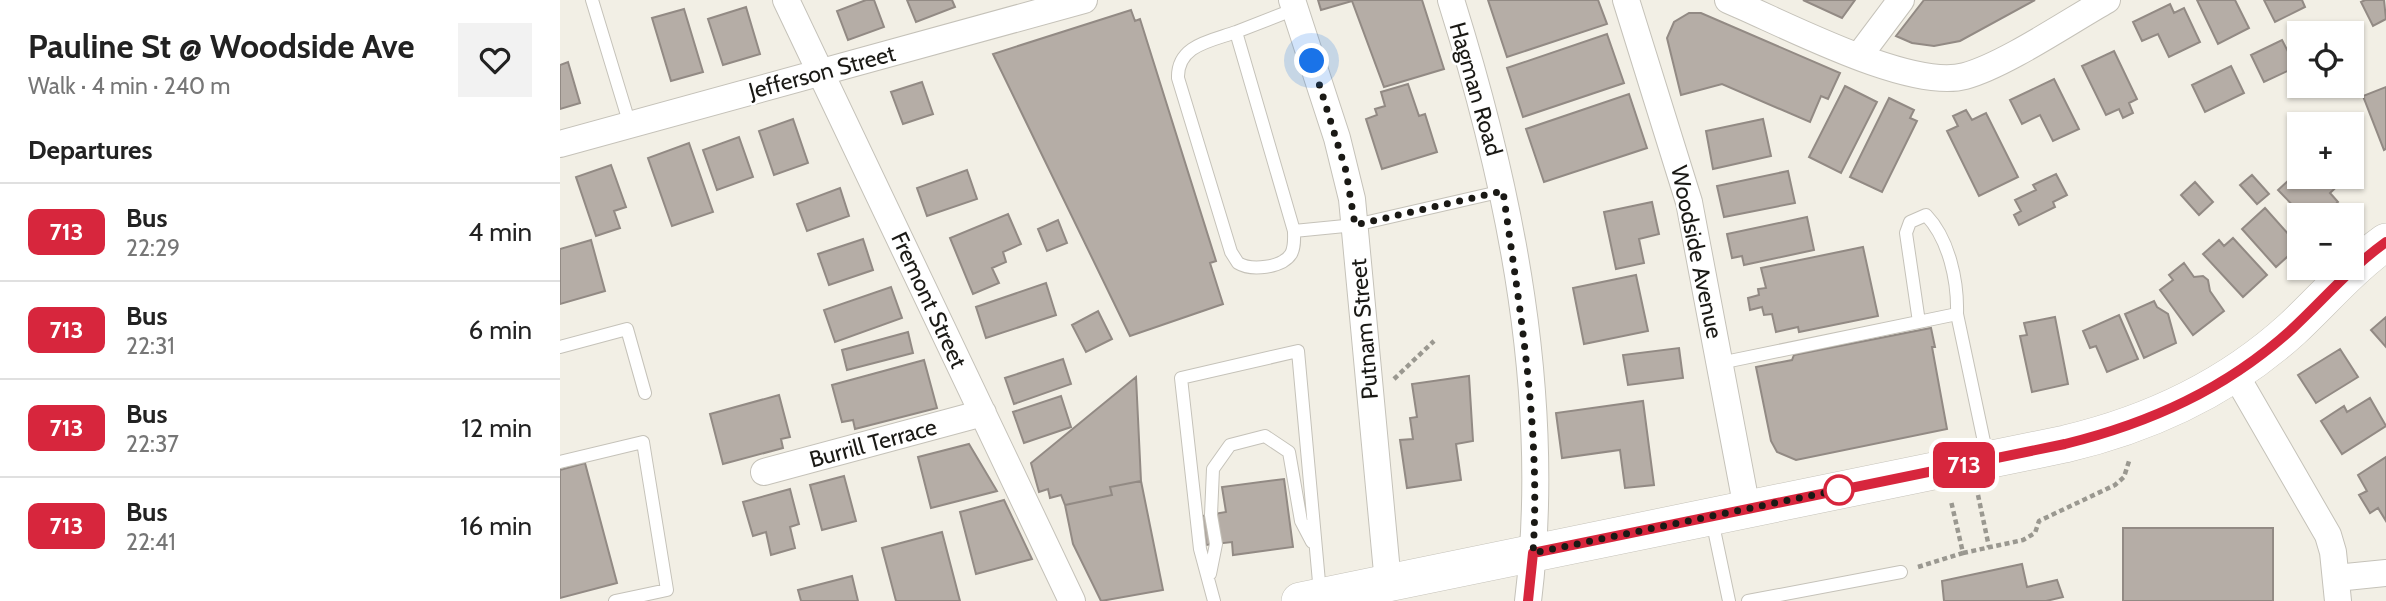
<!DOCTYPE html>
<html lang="en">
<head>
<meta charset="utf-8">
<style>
  :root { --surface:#fff; --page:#f2f2f2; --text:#222; --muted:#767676; --line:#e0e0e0 }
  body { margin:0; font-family:Cabin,sans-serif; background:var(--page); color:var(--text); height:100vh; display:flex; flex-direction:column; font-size:26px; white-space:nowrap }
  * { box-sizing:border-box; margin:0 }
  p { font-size:23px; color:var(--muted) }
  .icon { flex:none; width:38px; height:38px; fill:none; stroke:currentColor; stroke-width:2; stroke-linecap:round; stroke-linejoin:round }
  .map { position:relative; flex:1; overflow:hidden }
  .sheet { display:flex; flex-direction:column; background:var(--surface); width:560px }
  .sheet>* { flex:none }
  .badge { padding:0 14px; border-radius:10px; font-size:24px; line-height:46px }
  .fabs { position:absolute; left:1727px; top:21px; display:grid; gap:14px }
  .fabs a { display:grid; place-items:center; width:77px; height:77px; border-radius:0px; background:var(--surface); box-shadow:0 2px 5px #0004; font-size:35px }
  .you { position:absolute; width:35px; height:35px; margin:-18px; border:5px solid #fff; border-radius:50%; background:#1a73e8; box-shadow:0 0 0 10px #1a73e833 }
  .map>.badge { position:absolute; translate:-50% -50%; box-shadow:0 0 0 4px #fff }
  h2 { padding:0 28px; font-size:26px; line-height:63px }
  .round { display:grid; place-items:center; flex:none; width:74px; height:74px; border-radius:0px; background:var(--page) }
  .headline { display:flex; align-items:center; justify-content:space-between; height:119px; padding:0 28px }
  h1 { font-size:33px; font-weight:800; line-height:52px }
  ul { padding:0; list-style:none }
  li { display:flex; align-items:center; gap:21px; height:98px; padding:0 28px; border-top:2px solid var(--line) }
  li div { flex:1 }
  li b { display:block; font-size:26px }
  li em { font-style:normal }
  li .badge { min-width:77px; font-weight:700; text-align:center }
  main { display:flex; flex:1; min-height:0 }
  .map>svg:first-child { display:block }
  .building { fill:#b5ada6; stroke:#928a84; stroke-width:2 }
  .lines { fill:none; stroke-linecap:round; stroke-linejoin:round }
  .service-casing { stroke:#c5c2b9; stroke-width:14 }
  .minor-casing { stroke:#c5c2b9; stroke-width:28 }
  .secondary-casing { stroke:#c5c2b9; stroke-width:38 }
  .path { stroke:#9a9890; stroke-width:4.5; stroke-dasharray:5 3.5; stroke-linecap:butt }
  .service { stroke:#fff; stroke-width:12 }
  .minor { stroke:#fff; stroke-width:26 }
  .secondary { stroke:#fff; stroke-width:37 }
  .line-casing { stroke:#fff; stroke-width:16 }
  .line { stroke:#d7263d; stroke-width:10 }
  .walk { stroke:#1a1915; stroke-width:7; stroke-dasharray:0 12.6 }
  .stop-dot { fill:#fff; stroke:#d7263d; stroke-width:3.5 }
  .labels { text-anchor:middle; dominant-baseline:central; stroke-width:5; stroke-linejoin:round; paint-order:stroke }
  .street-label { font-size:23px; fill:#1a1915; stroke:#fff }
</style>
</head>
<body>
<main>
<section class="sheet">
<div class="headline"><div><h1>Pauline St @ Woodside Ave</h1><p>Walk · 4 min · 240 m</p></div><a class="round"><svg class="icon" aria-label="heart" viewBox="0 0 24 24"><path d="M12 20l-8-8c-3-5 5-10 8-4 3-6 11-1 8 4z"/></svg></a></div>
<h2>Departures</h2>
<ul>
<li><span class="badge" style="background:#d7263d;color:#fff">713</span><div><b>Bus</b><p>22:29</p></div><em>4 min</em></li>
<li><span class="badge" style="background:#d7263d;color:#fff">713</span><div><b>Bus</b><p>22:31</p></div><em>6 min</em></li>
<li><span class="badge" style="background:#d7263d;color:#fff">713</span><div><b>Bus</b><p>22:37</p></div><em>12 min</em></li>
<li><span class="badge" style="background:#d7263d;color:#fff">713</span><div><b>Bus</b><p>22:41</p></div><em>16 min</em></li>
</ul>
</section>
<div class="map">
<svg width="1826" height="601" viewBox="0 0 1826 601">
  <rect width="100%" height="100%" fill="#f2efe5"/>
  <path class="building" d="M306 0H314L324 27 288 40 277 11Z
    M347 0H392L395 7 356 22Z
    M758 0H862L884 69 824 87 792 1 761 10Z
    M928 0H1038L1047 24 947 57Z
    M1243 0H1295L1282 18Z
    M1364 0H1475L1400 41 1374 46 1352 43 1336 36Z
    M1637 0H1675L1689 28 1658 44Z
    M1704 0H1742L1745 7 1715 22Z
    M1805 0H1824L1826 19 1813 26 1801 2Z
    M1610 4 1614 13 1624 8 1640 42 1609 57 1598 34 1582 41 1573 22Z
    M186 7 200 54 163 65 148 19Z
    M124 9 143 72 111 81 92 18Z
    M571 10 575 21 580 19 656 261 650 263 663 304 570 336 433 54Z
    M1129 13H1141L1280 73 1268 99 1261 96 1250 122 1162 84 1121 95 1107 38 1114 22Z
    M1047 34 1064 83 963 117 947 68Z
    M1722 40 1736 67 1704 82 1691 55Z
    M1554 51 1577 99 1569 103 1573 113 1563 118 1559 109 1546 115 1522 66Z
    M8 62 20 103 0 109V65Z
    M1671 66 1684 93 1645 112 1632 85Z
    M1494 79 1519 129 1493 141 1480 115 1462 124 1450 100Z
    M362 82 373 114 343 124 331 92Z
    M848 84 859 116 865 114 877 152 822 169 806 119 817 115 815 109 825 106 821 92Z
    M1285 86 1317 102 1281 173 1249 157Z
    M1826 87V149L1824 150 1803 96Z
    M1069 94 1087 148 984 182 966 129Z
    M1329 98 1354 110 1350 118 1357 121 1322 192 1290 177Z
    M1406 110 1412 120 1426 113 1458 177 1419 196 1387 131 1398 126 1393 116Z
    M233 119 248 163 214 175 199 131Z
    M1203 119 1211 156 1153 169 1146 131Z
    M179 137 193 177 157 190 143 150Z
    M129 143 153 212 112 226 88 158Z
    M51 165 66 207 54 211 60 228 36 236 16 177Z
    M407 170 417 199 367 216 357 188Z
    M1740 170V177H1787L1770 193 1778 202 1763 215H1742L1718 190Z
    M1228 171 1235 203 1164 217 1157 186Z
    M1496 174 1507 195 1493 202 1495 207 1459 225 1454 215 1461 211 1455 200 1476 190 1473 185Z
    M1692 175 1709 194 1697 204 1680 185Z
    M1635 182 1653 202 1639 215 1621 195Z
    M280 188 289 216 247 231 237 204Z
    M1092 202 1099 234 1079 239 1084 263 1056 269 1044 212Z
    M1705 208 1739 246 1716 267 1682 229Z
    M448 214 461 244 443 252 446 262 432 268 439 283 413 294 390 238Z
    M1247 217 1254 250 1184 265 1182 256 1172 258 1167 234Z
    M498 220 507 243 487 251 478 229Z
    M1673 238 1707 275 1683 297 1643 254 1659 240 1664 246Z
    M303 239 313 270 269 285 258 254Z
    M31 240 45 291 0 304V249Z
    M1303 247 1318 316 1239 332 1238 327 1216 332 1212 314 1204 315 1202 307 1190 310 1188 298 1199 295 1198 289 1206 288 1201 268Z
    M1624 263 1634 277 1643 276 1648 280 1650 291 1664 311 1633 335 1600 290 1613 280 1609 275Z
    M1076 275 1088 331 1024 344 1013 288Z
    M486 283 496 315 426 338 416 307Z
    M331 287 342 318 275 342 264 310Z
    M1594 301 1597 307 1608 314 1616 343 1584 358 1565 314Z
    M538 311 552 339 526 352 512 325Z
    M1559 315 1578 359 1547 372 1536 346 1530 348 1523 331Z
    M1495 317 1508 384 1472 392 1460 336 1467 335 1464 323Z
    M1826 317V347L1811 330Z
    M1371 328 1375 347H1372L1387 429 1236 460 1217 452 1211 441 1196 367 1232 360 1234 355Z
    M348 332 353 353 287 370 282 350Z
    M1119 348 1123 378 1068 385 1063 355Z
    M1780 349 1798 377 1756 403 1738 375Z
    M503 359 511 384 454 404 445 378Z
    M364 360 377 408 295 429 293 420 282 422 272 385Z
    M909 376 913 441 896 444 901 480 847 488 840 440 853 439 850 418 857 417 852 384Z
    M576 377 581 481 550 487 552 495 505 505 501 495 490 498 488 489 479 492 471 463Z
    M219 395 230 437 221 439 223 448 163 464 150 414Z
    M501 396 511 427 464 443 453 412Z
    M1810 398 1826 426 1782 454 1761 421 1784 406 1787 412Z
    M1083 401 1094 485 1065 488 1060 450 1002 458 996 413Z
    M409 444 437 491 371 508 358 457Z
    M1826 457V521L1818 508 1810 513 1799 495 1807 491 1798 475Z
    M25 463 57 583 0 598V470Z
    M284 476 296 521 262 530 250 485Z
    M724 479 733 547 673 555 672 542 646 545 642 516 666 512 662 487Z
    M581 481 603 590 541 601 513 544 505 505 552 495 550 487Z
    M230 489 239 524 230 527 235 548 211 555 206 532 193 536 183 502Z
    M444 500 472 559 416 574 400 512Z
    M1563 528H1713V601H1563Z
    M382 532 400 601H336L322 548Z
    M1462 564 1467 587 1497 580 1503 597 1486 601H1384L1382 581Z
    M292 576 298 601H241L238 590Z"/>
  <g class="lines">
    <g class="service-casing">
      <path id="service" d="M32 0 70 125
        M676 32 734 231C734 239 735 247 731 254 722 268 691 271 678 263L671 252 618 78C617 45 651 41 676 32Z
        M676 32 735 9
        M734 231 795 225 943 191
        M1359 322 1346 233 1350 222 1366 215C1389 239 1398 281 1397 314L1427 456
        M0 347 67 329 85 393
        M1160 363 1397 314
        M0 462 83 442 107 590 55 601
        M1152 520 1169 601
        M650 574 656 544 651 515 653 469 670 445 705 436 729 452 741 521 752 542
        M654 601 640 549 621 378 738 351 760 593
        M1188 601 1341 572"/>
    </g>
    <g class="minor-casing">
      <path id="minor" d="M226 0 512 601
        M732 0 777 138 792 199 828 583
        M891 0C951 191 993 400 968 601
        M1066 0 1129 202 1187 509
        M1168 0C1223 23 1350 91 1405 76 1445 65 1508 22 1547 0
        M1299 56 1341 0
        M0 144 524 0
        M1675 374 1768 535 1773 552 1778 601
        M204 472 423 413
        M1776 578 1826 573"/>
    </g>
    <g class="secondary-casing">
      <path id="secondary" d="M740 601 1505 444C1590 424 1666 389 1732 329 1763 300 1791 267 1826 242"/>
    </g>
    <path class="path" d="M834 379 874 341
      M1418 495 1429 547
      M1403 553 1463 540 1475 533 1479 521 1555 485 1564 477 1570 458
      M1358 567 1403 553 1391 501"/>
    <use href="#service" class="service"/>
    <use href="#minor" class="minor"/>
    <use href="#secondary" class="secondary"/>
  </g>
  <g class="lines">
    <g class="line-casing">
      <path id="line" d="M968 601 973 553 1505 444C1590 423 1666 389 1732 329 1763 300 1791 267 1826 242"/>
    </g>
    <use href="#line" class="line"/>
    <path class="walk" d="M752 61 786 171 795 225 943 191C960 312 981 430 973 553L1283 489 1279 490"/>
  </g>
  <circle class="stop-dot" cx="1279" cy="490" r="14"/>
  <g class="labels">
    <g class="street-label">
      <text transform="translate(262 72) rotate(-15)">Jefferson Street</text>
      <text transform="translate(916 89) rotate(74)">Hagman Road</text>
      <text transform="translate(1137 252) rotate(78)">Woodside Avenue</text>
      <text transform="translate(369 300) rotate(65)">Fremont Street</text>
      <text transform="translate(804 329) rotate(-95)">Putnam Street</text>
      <text transform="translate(313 443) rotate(-15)">Burrill Terrace</text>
    </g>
  </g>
</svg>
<div class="fabs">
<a><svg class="icon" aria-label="locate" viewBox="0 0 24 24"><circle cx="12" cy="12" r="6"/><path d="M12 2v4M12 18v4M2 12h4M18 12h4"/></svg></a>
<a>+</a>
<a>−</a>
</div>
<div class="you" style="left:752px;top:61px"></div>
<b class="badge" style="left:1404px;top:465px;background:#d7263d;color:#fff">713</b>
</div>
</main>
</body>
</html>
